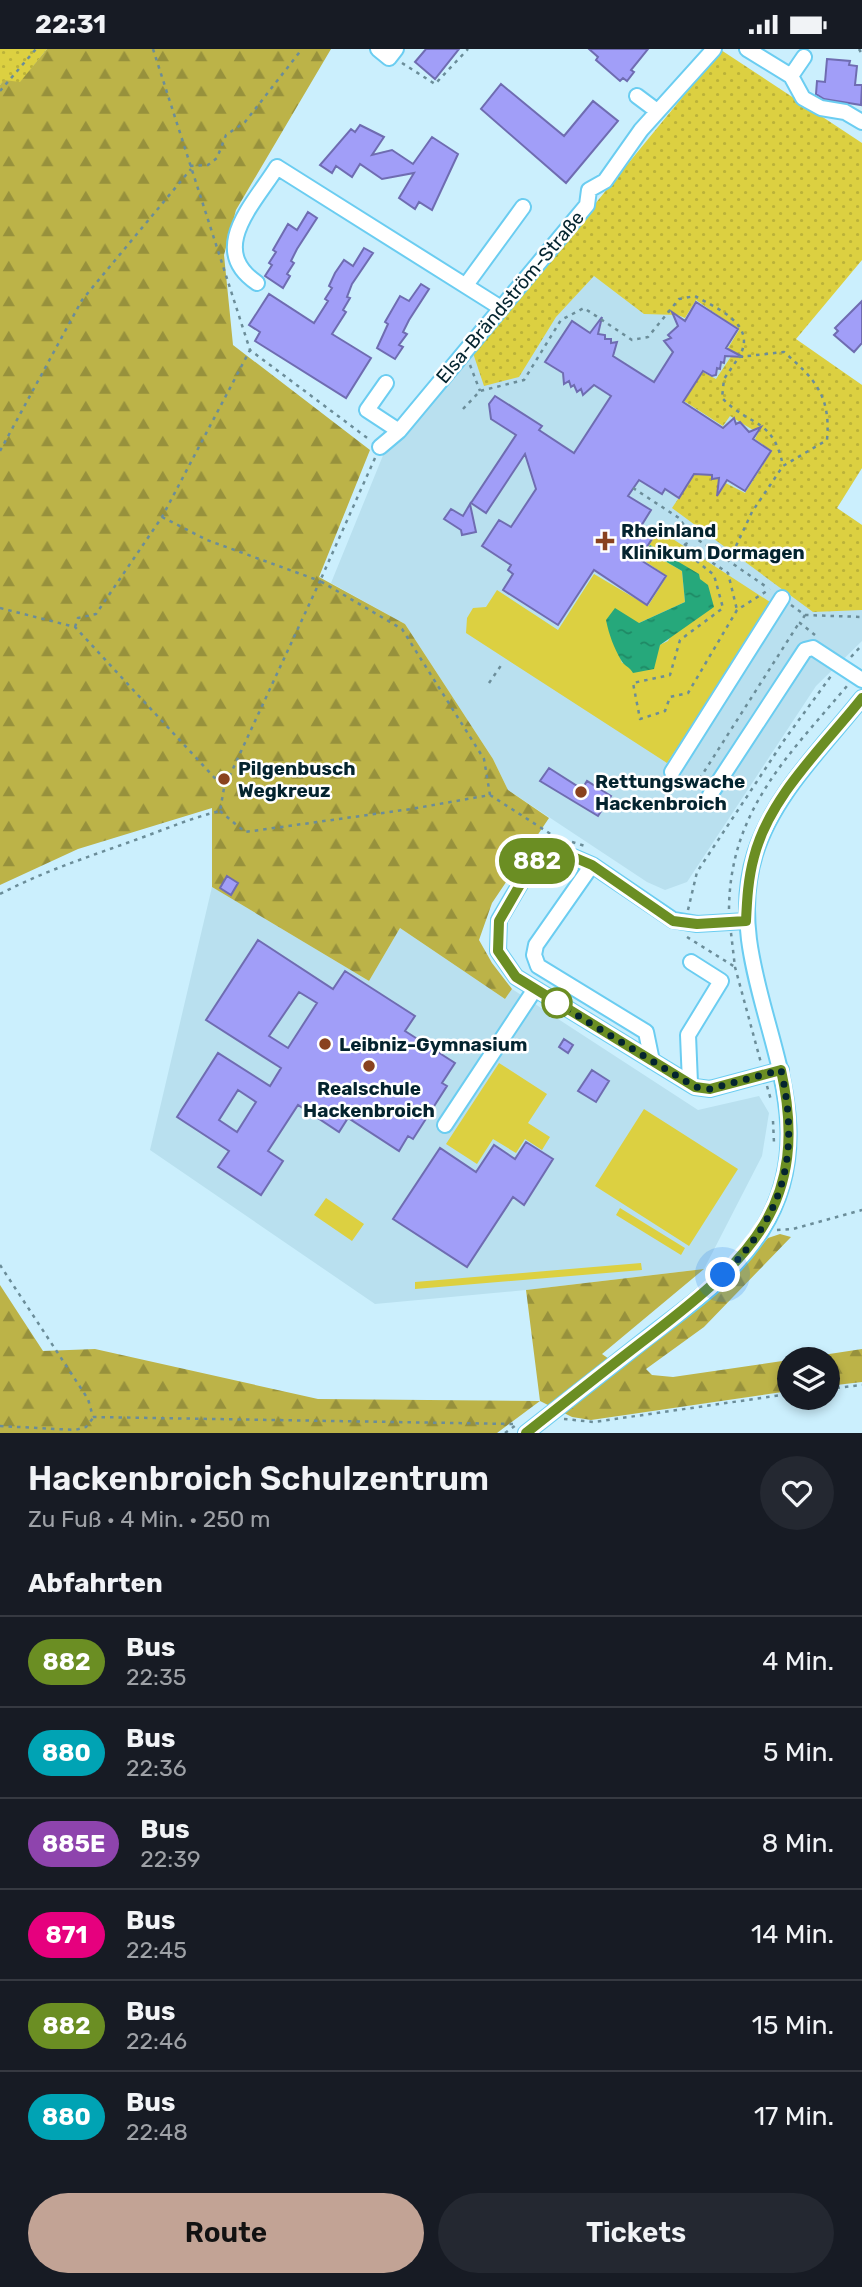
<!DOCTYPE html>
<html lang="de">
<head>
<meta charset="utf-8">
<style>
  :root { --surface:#171b24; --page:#242831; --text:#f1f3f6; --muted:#9ea1a6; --line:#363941; --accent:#c2a395 }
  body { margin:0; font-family:Rubik,sans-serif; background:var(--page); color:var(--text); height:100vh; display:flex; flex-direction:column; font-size:26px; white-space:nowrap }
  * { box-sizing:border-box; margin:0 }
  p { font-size:23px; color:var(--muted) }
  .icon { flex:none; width:38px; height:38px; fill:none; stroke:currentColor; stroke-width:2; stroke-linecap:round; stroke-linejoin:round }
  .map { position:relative; height:1384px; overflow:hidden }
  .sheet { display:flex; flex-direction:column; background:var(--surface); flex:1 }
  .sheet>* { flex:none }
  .badge { padding:0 14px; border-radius:23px; font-size:24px; line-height:46px }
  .fabs { position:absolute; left:777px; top:1298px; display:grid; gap:14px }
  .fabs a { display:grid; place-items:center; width:63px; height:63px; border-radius:50%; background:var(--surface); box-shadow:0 4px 10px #0003; font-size:35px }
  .you { position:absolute; width:35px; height:35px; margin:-18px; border:5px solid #fff; border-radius:50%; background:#1a73e8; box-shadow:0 0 0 10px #1a73e833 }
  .map>.badge { position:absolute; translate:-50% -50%; box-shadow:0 0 0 4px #fff }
  h2 { padding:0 28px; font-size:26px; line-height:63px }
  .round { display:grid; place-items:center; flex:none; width:74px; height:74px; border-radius:37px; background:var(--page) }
  .head { display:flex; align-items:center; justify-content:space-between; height:119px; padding:0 28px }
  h1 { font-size:33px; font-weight:600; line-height:52px }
  .cta { display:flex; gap:14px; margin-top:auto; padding:14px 28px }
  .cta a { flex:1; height:80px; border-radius:42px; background:var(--accent); color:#111; font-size:28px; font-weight:600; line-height:80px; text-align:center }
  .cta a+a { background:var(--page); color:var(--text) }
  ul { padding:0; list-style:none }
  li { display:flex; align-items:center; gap:21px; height:91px; padding:0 28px; border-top:2px solid var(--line) }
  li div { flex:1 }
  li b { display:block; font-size:26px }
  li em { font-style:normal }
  li .badge { min-width:77px; font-weight:700; text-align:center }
  .status { display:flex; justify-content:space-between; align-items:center; height:49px; padding:0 35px; background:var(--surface); direction:ltr }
  .status svg { height:19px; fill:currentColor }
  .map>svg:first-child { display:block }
  .built { fill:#b9e0ef }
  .grass { fill:url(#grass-dots) }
  .forest { fill:url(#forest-firs) }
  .green { fill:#dcd041; fill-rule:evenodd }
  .water { fill:url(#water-ripples) }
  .building { fill:#a19ef8; stroke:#6f6cb1; stroke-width:2; fill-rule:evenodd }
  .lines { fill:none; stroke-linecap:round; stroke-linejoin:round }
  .minor-casing { stroke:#6bcdf1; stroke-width:18 }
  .path { stroke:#6b8d99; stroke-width:2.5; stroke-dasharray:3.5 5; stroke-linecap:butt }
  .minor { stroke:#fff; stroke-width:14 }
  .line-casing { stroke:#fff; stroke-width:16 }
  .line { stroke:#6b8e23; stroke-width:10 }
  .walk { stroke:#04242f; stroke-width:7; stroke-dasharray:0 12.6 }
  .poi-dot { fill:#89421f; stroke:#fff; stroke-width:2.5 }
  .stop-dot { fill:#fff; stroke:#6b8e23; stroke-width:3.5 }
  .labels { text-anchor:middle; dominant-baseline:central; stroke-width:5; stroke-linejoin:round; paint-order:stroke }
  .street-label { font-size:19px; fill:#04242f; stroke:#fff }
  .poi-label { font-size:19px; font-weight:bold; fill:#04242f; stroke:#fff; text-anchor:start }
</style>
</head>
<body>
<div class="status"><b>22:31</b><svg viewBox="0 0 49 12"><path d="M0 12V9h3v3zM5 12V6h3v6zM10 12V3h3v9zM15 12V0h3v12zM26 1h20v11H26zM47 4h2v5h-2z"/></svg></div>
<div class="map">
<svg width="862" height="1384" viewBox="0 0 862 1384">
  <defs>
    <pattern id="grass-dots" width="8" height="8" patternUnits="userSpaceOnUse" patternTransform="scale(1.75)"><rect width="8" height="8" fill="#dcd041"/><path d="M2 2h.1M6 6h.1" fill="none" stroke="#bbb239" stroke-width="1.8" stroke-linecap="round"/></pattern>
    <pattern id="forest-firs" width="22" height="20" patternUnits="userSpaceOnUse" patternTransform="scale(1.75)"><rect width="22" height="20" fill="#bcb348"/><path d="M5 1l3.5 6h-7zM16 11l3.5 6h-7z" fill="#97913c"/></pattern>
    <pattern id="water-ripples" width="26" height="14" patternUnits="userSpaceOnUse" patternTransform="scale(1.75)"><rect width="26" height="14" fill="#26a87b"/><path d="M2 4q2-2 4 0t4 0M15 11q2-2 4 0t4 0" fill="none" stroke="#1f8965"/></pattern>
  </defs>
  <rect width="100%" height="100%" fill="#cbeffd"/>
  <path class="built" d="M591 159 862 336V419L837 459 862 476V592L816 637 687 833 665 841 647 833 508 741 493 710 405 575 331 534 384 404Z
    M212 838 369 932 400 879 505 950 512 940 698 1061 759 1047 769 1064 762 1107 704 1220 526 1241 375 1255 150 1101Z"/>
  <path class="grass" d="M0 0H47L20 34 4 32 0 36Z
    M721 1 862 94V211L796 290 862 336V419L837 459 862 476V561L813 563 672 459 698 420 745 444 772 402 755 390 758 384 730 367 723 377 684 352 703 323 716 330 734 303 728 299 739 281 696 251 685 269 678 266 644 265 594 227 556 268 519 328 484 337 473 304Z"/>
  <path class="forest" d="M47 0H331L236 161 224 206 233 296 370 401 319 528 405 575 493 710 508 741 549 769 492 854 479 891 492 914 512 940 505 950 400 879 369 932 212 838V759L78 800 0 836V36L4 31 20 33Z
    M780 1185 791 1188 704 1278 646 1320 652 1326 673 1328 789 1311V1342L591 1371 572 1368 540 1352 497 1384H0V1236L43 1302 95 1300 318 1350 540 1352 526 1241 704 1220 602 1305 619 1317 743 1217 768 1189Z
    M862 1300V1333L828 1337V1311H790Z"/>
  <path class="green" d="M659 481 773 555 667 714 466 584 467 569 473 559 486 558 497 541 558 581 594 525 648 557 667 527 640 509ZM650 496 701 531 668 592 622 614 617 599 639 574 685 553 682 522 658 508 645 505Z
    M499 1014 547 1045 528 1074 550 1088 542 1101 525 1090 516 1104 493 1090 477 1115 446 1095Z
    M644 1060 738 1120 689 1197 595 1137Z
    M326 1149 364 1175 352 1192 314 1166Z
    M620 1159 685 1199 681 1206 616 1166Z
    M641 1214 642 1221 415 1240V1233Z"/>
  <path class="water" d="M650 496 699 525 700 530 708 536 714 558 660 596 654 620 633 624C630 618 624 617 621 611 614 599 609 586 606 571L615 559 639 574 685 553 682 522 658 508 654 511 645 505Z"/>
  <path class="building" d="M426 0H459L435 30 415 13Z
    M589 0H648L631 21 634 23 627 32 623 29 620 32 596 11 598 8Z
    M827 10 850 12 849 16 857 17 855 36H862L861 56 824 50 816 45 817 32 825 33Z
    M501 35 564 87 593 52 618 72 566 134 481 60Z
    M360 76 384 88 372 106 392 101 413 115 432 88 458 105 432 161 419 153 415 160 399 149 414 124 382 130 360 115 352 128 336 117 332 124 320 116 351 80 355 83Z
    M308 163 317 169 297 200 291 212 294 214 287 225 290 227 283 239 265 227 272 216 269 214 276 203 273 201 288 175 297 181Z
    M364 199 373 204 352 235 347 248 350 249 343 261 346 263 332 285 371 309 346 349 255 292 260 283 249 276 269 245 314 274 328 252 325 250 332 239 329 237 335 224 344 211 353 217Z
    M421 235 429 240 409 271 403 283 407 285 399 296 403 298 395 310 377 299 388 275 385 273 400 247 409 252Z
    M862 252V294L854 303 834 286 838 282 835 279Z
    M696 253 738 280 726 299 743 308 725 307 724 314 721 313 720 320 717 319 716 326 712 327 703 322 683 353 723 379 734 369 736 375 740 373 749 383 761 378 753 390 771 402 745 442 727 431 717 447 719 429 712 430V426L694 425 679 449 665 440 662 445 639 431 628 447 651 461 638 482 652 490 639 510 666 527 647 556 594 521 558 576 503 541 513 525 508 521 511 516 482 497 499 471 511 478 536 440 525 405 486 464 471 454 516 386 491 370 489 355 495 347 542 377 539 381 574 404 611 347 594 336 583 346 581 340 577 343 574 336 571 338 569 332 564 335 563 324 545 313 572 272 590 284 602 268 598 285 605 286V290H611V294L617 293 613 307 654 333 673 303 664 292 671 289 668 286 678 277 672 263 685 272Z
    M470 455 476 483 462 486 461 481 444 470 451 460 463 467Z
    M549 719 582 740 587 732 611 747 598 767 540 732Z
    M227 827 238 834 231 846 220 839Z
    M258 891 333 940 345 922 415 967 405 982 455 1014 442 1034 447 1037 413 1090 408 1087 399 1102 348 1069 339 1083 298 1056 268 1102 283 1112 261 1146 218 1118 229 1102 177 1068 218 1004 270 1037 281 1019 206 971ZM299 943 317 954 288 999 269 987ZM238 1041 256 1053 237 1083 219 1071Z
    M564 990 573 996 568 1004 559 998Z
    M592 1021 609 1032 596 1053 578 1042Z
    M526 1093 553 1110 524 1156 513 1148 467 1218 393 1170 440 1099 476 1123 494 1096 515 1110Z"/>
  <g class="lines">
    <g class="minor-casing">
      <path id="minor" d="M378 0 389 9 396 0
        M747 0 791 27 803 49 821 59 845 63 862 73
        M791 27 804 8
        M637 47 657 62
        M257 234C207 200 254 155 277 118L501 259
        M466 236 523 158
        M386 334 367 361 399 382
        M380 398 399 382 587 156 589 141 605 132 641 81 714 0
        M672 723 782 549
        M710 746 805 601 813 599 862 631
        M592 816 536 896 534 906 538 917 646 983 652 1012
        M746 872 697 875 673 871 592 816 571 807 551 803 532 815 499 871 498 902 516 928 695 1038 710 1040 781 1021
        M690 1034 688 986 721 932 691 913
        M445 1076 535 940
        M526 1384C566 1353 606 1321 647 1289 688 1257 734 1226 762 1181 841 1054 715 933 755 805 773 746 824 697 862 649"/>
    </g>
    <path class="path" d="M153 0 250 301 370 391
      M859 0 862 5
      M402 14 435 35 468 0
      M0 42 36 0
      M190 117 208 116 217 109 226 86 245 73 302 0
      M470 316 480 342
      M463 360 480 342 524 331 561 271 584 259 632 291 648 288 679 250 695 247C718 260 758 276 739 308
      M0 402 82 251 191 120
      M375 409 320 532 402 580 484 710 490 746
      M633 439 679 469 691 486 768 539
      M162 468 207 491 320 532 224 739
      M691 486 683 501 714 526 723 559 680 591 670 626 633 634 640 670 665 662 670 648 688 644 737 561 770 540
      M684 495 728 524 737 561
      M736 497 752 463 783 417 827 391C831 347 815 330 784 303L739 308 724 330 722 349C751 379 773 368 783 417
      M791 556 805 566 800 574 815 586
      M0 559 75 578 224 739 220 762
      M805 566 862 568
      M75 578 78 569 96 565 162 468 250 301
      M851 608 862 596
      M489 634 502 615
      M695 737 799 574
      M220 762 245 783 411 760 490 746 560 791
      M572 793 585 797
      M0 845C44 822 91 807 138 790 166 780 191 769 220 762
      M729 860C730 762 787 708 847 637
      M688 861 697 823 785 690 831 627
      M731 884 735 918 761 1014
      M687 888 735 918
      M767 1037 771 1051
      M773 1072 774 1094
      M777 1181 793 1180 862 1161
      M0 1216 88 1350 93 1368
      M828 1340 862 1336
      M93 1368 513 1375
      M564 1370 594 1373 789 1345
      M0 1377 75 1381 86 1378 93 1369
      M505 1384 516 1376"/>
    <use href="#minor" class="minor"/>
  </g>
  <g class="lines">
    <g class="line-casing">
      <path id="line" d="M526 1384C568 1351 609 1318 651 1286 749 1210 811 1156 781 1021L710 1040 695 1038 516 928 498 902 499 872 532 815 551 803 571 807 592 816 673 872 697 875 746 872C747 851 748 830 754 808 769 748 824 697 862 649"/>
    </g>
    <use href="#line" class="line"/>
    <path class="walk" d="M557 954 695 1038 710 1040 781 1021C800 1104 785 1166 723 1226"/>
  </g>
  <g class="poi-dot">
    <path d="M601.5 481.5h7v7h7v7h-7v7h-7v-7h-7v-7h7z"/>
    <circle cx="224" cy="730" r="7"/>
    <circle cx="581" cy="743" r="7"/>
    <circle cx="325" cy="995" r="7"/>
    <circle cx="369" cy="1017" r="7"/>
  </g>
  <circle class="stop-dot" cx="557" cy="954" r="14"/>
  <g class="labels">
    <g class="street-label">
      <text transform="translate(510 248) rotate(-50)">Elsa-Brändström-Straße</text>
    </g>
    <g class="poi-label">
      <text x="621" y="481">Rheinland<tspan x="621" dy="22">Klinikum Dormagen</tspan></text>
      <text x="238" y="719">Pilgenbusch<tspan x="238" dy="22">Wegkreuz</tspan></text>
      <text x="595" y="732">Rettungswache<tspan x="595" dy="22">Hackenbroich</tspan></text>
      <text x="339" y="995">Leibniz-Gymnasium</text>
      <text x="369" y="1039" text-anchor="middle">Realschule<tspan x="369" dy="22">Hackenbroich</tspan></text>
    </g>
  </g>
</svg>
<div class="fabs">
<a><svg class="icon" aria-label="layers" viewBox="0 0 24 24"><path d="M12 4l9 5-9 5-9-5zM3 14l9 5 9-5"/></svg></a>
</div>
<div class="you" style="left:723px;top:1226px"></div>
<b class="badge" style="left:537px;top:812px;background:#6b8e23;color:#fff">882</b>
</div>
<section class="sheet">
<div class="head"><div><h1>Hackenbroich Schulzentrum</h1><p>Zu Fuß · 4 Min. · 250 m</p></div><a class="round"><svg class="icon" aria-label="heart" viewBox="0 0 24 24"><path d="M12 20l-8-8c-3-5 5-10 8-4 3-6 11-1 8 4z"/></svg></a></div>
<h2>Abfahrten</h2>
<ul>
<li><span class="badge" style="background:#6b8e23;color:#fff">882</span><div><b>Bus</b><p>22:35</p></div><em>4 Min.</em></li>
<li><span class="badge" style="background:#00a3b4;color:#fff">880</span><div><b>Bus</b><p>22:36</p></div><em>5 Min.</em></li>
<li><span class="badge" style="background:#8e44ad;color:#fff">885E</span><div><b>Bus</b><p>22:39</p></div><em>8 Min.</em></li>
<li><span class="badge" style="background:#e6007e;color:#fff">871</span><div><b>Bus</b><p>22:45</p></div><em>14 Min.</em></li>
<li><span class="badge" style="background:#6b8e23;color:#fff">882</span><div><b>Bus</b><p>22:46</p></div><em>15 Min.</em></li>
<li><span class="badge" style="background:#00a3b4;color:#fff">880</span><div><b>Bus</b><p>22:48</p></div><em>17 Min.</em></li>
</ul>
<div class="cta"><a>Route</a><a>Tickets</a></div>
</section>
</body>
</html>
